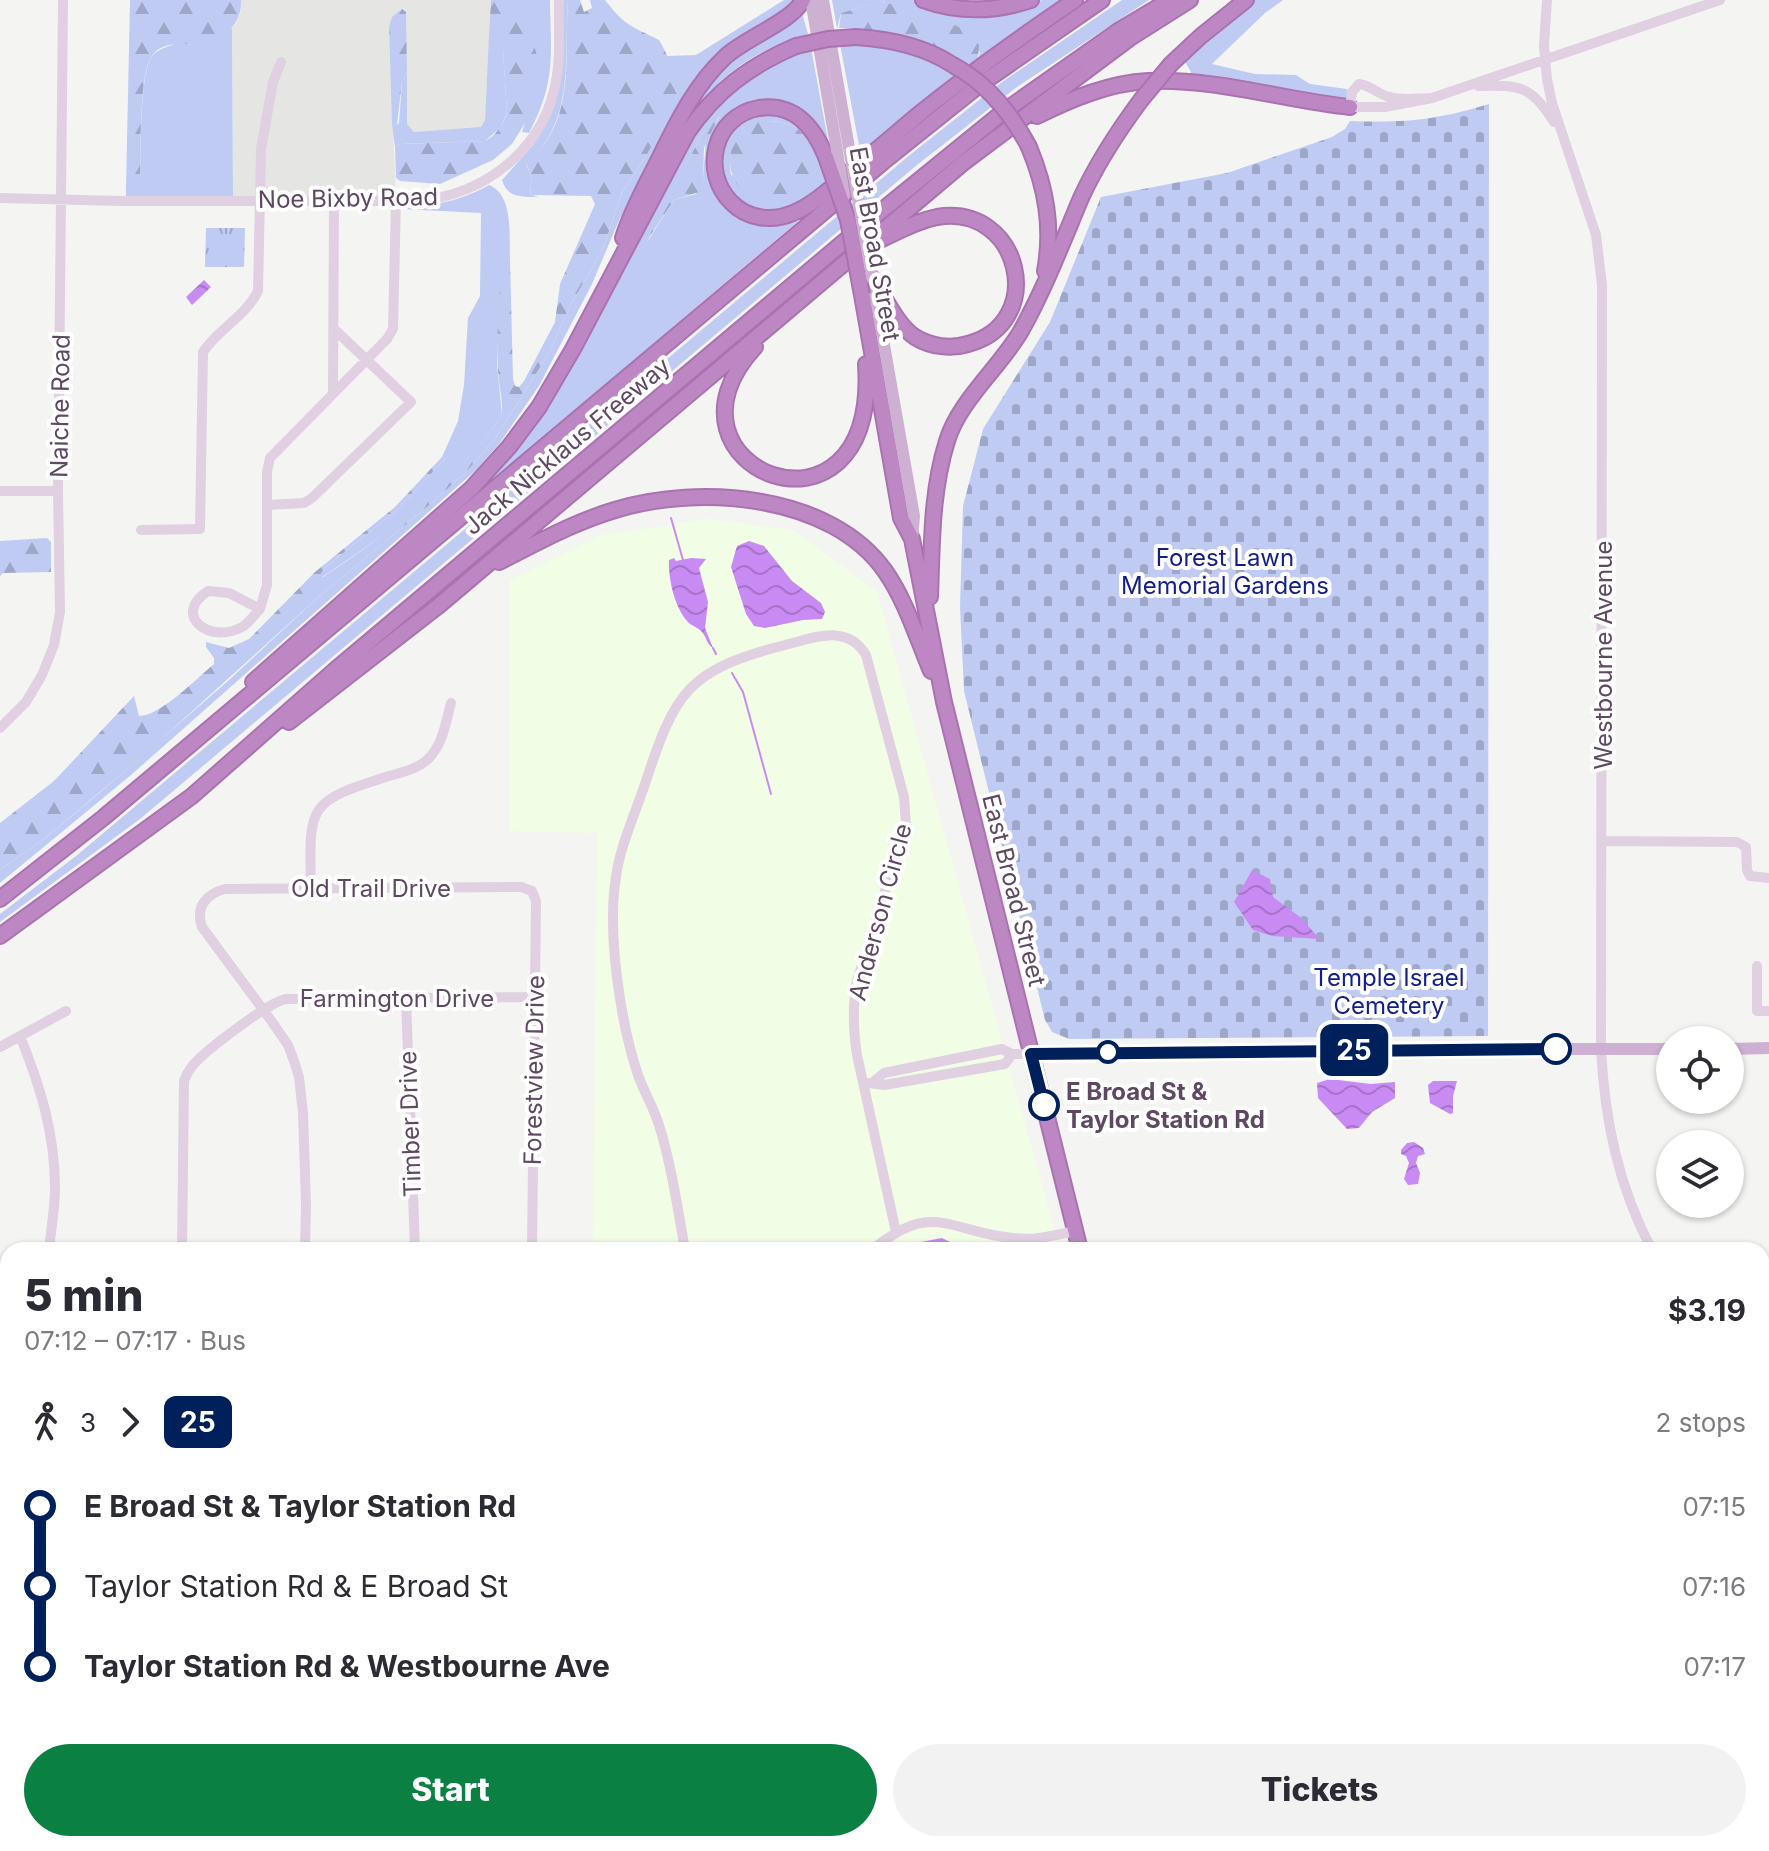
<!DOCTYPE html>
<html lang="en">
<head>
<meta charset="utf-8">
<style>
  :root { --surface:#fff; --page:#f2f2f3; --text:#2b2b33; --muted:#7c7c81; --accent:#0b8043 }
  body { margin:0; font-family:Inter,sans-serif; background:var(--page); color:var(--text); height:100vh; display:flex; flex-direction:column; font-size:30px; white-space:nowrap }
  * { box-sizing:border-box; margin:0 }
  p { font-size:26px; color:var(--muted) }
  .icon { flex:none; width:44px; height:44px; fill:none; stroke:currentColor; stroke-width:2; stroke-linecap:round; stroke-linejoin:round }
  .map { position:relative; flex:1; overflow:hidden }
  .details { position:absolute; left:0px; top:1242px; width:1770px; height:610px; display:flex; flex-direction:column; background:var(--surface); border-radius:24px 24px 0 0; box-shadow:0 2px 6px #0004 }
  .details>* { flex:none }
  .badge { padding:0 16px; border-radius:12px; font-size:28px; line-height:52px }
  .tools { position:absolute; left:1656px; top:1026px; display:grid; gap:16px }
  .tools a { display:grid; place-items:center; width:88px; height:88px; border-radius:50%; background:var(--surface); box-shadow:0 2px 6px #0004; font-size:40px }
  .map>.badge { position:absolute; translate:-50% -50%; box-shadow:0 0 0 4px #fff }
  .legs { display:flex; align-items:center; gap:12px; height:88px; padding:0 24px; font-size:26px }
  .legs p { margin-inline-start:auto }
  .overview { display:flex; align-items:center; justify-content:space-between; height:136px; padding:0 24px }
  h1 { font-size:44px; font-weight:800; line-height:60px }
  .button { display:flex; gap:16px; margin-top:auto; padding:16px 24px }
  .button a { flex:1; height:92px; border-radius:48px; background:var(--accent); color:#fff; font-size:32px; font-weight:800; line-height:92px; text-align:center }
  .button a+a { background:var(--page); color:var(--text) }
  ul { padding:0 24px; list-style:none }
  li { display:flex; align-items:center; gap:28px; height:80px; font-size:30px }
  li i { display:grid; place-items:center; width:12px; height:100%; margin:0 10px; background:currentColor }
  li i::after { content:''; width:20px; height:20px; margin:-10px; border:6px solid; border-radius:50%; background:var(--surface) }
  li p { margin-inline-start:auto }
  li:first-child i { background:linear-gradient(#0000 50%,currentColor 0) }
  li:last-child i { background:linear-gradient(currentColor 50%,#0000 0) }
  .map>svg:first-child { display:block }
  .education { fill:#e5e6e4 }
  .medical { fill:#f1fde4 }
  .green { fill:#bfcbf3; fill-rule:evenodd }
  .forest { fill:url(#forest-firs) }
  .cemetery { fill:url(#cemetery-stones) }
  .park { fill:url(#park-tufts) }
  .water { fill:url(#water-waves) }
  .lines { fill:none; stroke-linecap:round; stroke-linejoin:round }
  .stream { stroke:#c88af3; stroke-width:2 }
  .highway-casing { stroke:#aa72b0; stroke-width:18 }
  .minor { stroke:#e0d0e2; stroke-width:10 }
  .major { stroke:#ceb1d2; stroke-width:12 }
  .highway { stroke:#bd87c4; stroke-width:14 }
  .highway-bridge-casing { stroke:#aa72b0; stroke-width:18; stroke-linecap:butt }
  .major-bridge { stroke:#ceb1d2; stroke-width:12 }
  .highway-bridge { stroke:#bd87c4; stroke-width:14 }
  .line-1-casing { stroke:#fff; stroke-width:18 }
  .line-1 { stroke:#00205b; stroke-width:12 }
  .stop-1-dot { fill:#fff; stroke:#00205b; stroke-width:4 }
  .labels { text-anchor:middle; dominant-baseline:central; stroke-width:8; stroke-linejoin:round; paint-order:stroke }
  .street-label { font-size:24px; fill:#5e4862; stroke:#fff }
  .park-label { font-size:24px; fill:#111f8b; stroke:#fff }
  .stop-label { font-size:24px; font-weight:bold; fill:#5e4862; stroke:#fff; text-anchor:start }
</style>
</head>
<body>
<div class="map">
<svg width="1769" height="1851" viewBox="0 0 1769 1851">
  <defs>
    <pattern id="forest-firs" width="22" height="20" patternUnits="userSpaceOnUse" patternTransform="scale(2)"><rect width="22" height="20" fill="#bfcbf3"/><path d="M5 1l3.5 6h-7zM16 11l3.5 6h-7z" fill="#9ea7c8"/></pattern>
    <pattern id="cemetery-stones" width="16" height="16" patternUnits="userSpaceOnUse" patternTransform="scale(2)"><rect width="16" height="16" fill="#bfcbf3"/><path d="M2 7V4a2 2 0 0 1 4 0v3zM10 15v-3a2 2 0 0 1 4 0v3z" fill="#9ea7c8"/></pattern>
    <pattern id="park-tufts" width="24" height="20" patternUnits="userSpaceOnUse" patternTransform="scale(2)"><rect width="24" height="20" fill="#bfcbf3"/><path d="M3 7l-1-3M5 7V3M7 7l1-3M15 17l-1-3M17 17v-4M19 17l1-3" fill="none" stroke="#9ea7c8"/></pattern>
    <pattern id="water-waves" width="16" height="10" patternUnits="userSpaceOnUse" patternTransform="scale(2)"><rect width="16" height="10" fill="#c88af3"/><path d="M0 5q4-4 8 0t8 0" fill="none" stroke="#a673c8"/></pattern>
  </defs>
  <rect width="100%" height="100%" fill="#f4f5f2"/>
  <path class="education" d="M241 0H491L485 120 481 128 414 132 407 124 406 12 389 27 396 196H233L232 28 240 15Z"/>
  <path class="medical" d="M709 519 793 530 877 592 1060 1250H593L597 833 509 831 510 580 598 536Z"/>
  <path class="green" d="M514 0H550C551 56 556 82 529 133L522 132 525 123 519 20 514 12Z
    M563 0H568C564 57 576 122 526 164L532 178 530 191 532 195 538 197C522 197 507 198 502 180L534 144 549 117Z
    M784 0H797L795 4 737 41 646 176 620 218 592 284 539 386 499 444 475 471 131 775 0 883V870L48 836 98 794 229 680 315 600 434 501 468 470 495 439 549 353 571 304 603 249 622 192 646 156 677 92 667 56 696 55Z
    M832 0H913L932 7 1018 8 1042 0H1064L978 60 980 52 883 1 841 13 837 29Z
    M1122 0H1149L1017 87 917 165 140 819 0 922V914L76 856 911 154 1002 82Z
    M1255 0H1283L1265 13 1212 64 1255 74 1296 75 1310 84 1347 89V103L1190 76 1191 72 1184 60 1223 23Z
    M802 13 808 34C756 48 715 78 685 123 705 71 755 37 802 13Z
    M232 28 233 196H126V189L140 187C141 163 139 72 152 56 158 49 170 45 180 43 200 39 216 43 232 28Z
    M489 34 503 49 507 113 500 128 485 141 400 144 395 147 392 124 397 125 399 123 402 82 407 72V124L414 132 481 127 485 120Z
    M853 43C897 47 920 54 958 75L861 156 840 44Z
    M811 48 828 140 767 103 713 142 731 208 798 218 797 222 471 498 496 470 687 143 722 97 783 57ZM720 116 706 140 703 179 696 194 674 200 647 242 702 134Z
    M768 112 795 119 811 141C796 125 783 120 761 121 741 138 726 146 731 175L801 198 827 179 828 183C817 191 806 203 792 207 722 231 685 134 768 112Z
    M489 185C514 194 509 238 510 260L507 259 500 293 497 365 502 415C458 481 388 534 322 577L317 578 326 567 397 510 445 459 442 457 458 421 464 385 468 318 480 296 481 213 402 209C411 202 428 206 440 203 457 200 473 194 489 185Z"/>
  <path class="forest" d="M130 0H241C241 10 240 15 235 23 231 29 225 37 218 40 199 50 163 34 150 59 139 80 141 160 140 188L126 189Z
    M491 0H514C514 23 534 34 538 60L525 123 512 144 493 160 440 184 400 181 396 178 395 147 400 144 485 141C496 136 503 124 507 113L503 50 489 34Z
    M568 0H580L584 12 592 8 590 0H605C625 26 631 26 659 40 669 56 678 82 677 101L646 156 622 192 603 249 571 304 549 353 495 439 468 470 434 501 315 600 147 752 48 836 0 870V823L54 781 134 696 139 716C160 716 196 679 214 664V658L206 647V642L229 648 249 639 315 572 395 507 442 457 445 459 397 510 326 567 318 577H323C386 535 459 479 502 415 503 401 499 386 498 371 497 353 497 269 507 259L510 260 513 379 515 386 519 387 524 381 555 322 560 284 595 204 591 196 532 195 530 190 532 178 526 163C577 123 564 57 568 0Z
    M882 1 966 29 979 45 978 60 971 65C930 39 887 29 839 28L841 13Z
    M402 9 406 12 407 72 402 82 397 125 392 124 389 27 392 17Z
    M720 114 704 148 703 179 699 192 674 200 646 242 702 134Z
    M761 121C801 119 818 142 827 179 818 186 807 196 796 200 735 223 702 144 761 121Z
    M47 538 51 542V572L3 573 0 576V541Z"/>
  <path class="cemetery" d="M1489 104 1488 1036 1069 1039 1052 1032 1045 1020 964 691 960 607 963 506 983 429 1050 322 1101 197 1227 173 1332 137 1345 129 1350 121C1405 123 1437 120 1489 104Z"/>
  <path class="park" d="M206 228H245L244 267H205Z"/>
  <path class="water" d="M204 280 211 287 192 305 186 297Z
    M749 541 764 546 792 581 821 603 825 612 822 619 803 620 765 628 754 626 746 614 731 567 737 546Z
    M674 558 676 561 691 558 706 559 699 568 708 602 705 628 713 648C706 643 707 638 702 632 698 627 691 626 687 621 674 606 668 577 669 560Z
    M1252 870 1270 879 1273 897 1300 917 1320 939 1272 936 1253 930 1234 902Z
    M1330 1079 1371 1084 1395 1082V1098L1372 1112 1359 1128 1347 1129 1318 1098 1317 1083Z
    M1433 1081H1457L1453 1096V1113L1450 1114 1430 1103 1428 1085Z
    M1414 1142 1423 1148 1425 1154 1418 1156 1416 1163 1420 1173 1418 1184 1408 1185 1404 1179 1409 1163 1406 1156 1401 1154V1150L1407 1143Z
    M942 1238 952 1243 953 1250H900L910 1244Z
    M1352 1844H1400L1401 1851H1353Z"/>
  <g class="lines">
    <path class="stream" d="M671 518 683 560
      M713 648 716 654
      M732 673 743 692 771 794"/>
    <g class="highway-casing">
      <path id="highway" d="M923 0C959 13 995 12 1031 0
        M856 37C890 39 924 46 953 65
        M1171 64 1201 36 1246 0
        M1037 116C1071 99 1109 83 1148 81 1216 78 1283 100 1350 107
        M1029 147C1046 188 1053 227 1045 271
        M826 157C814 127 795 103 759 108 713 116 701 172 731 202 747 219 772 222 793 213 813 205 831 188 847 174 871 155 894 135 918 115 968 74 1021 37 1075 0
        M623 238C631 212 644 189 656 165 675 127 693 87 725 57 745 38 793 21 803 0
        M872 278C885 297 896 324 915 337 931 347 951 349 968 344 1048 323 1021 203 937 217 917 221 899 231 880 240
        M862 295 901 518 912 539 944 702 1080 1250
        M755 347C643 468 879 562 866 364
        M499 562C537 543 574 522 615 510 699 484 831 494 885 571 906 601 917 638 931 671
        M930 597C932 545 931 492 947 441 959 401 1000 367 1021 331 1045 288 1062 243 1081 198 1097 163 1118 131 1141 100
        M253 682 471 489 509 447 539 407 573 349 687 133C716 91 749 66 796 46
        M289 722 437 607 963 163 1130 38 1190 0
        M0 899 103 818 883 162 978 86 1102 0
        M0 936 192 796 334 671 858 230 1003 112 1118 31 1170 0
        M1219 1844 1220 1851"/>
    </g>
    <path class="minor" d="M1547 0 1544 46 1547 79 1552 103 1596 235 1602 285 1601 1050C1605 1121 1618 1186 1652 1250
      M1478 86C1521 85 1530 85 1554 122
      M1432 98C1418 98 1403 101 1390 97 1378 95 1371 85 1359 84L1352 92 1350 107H1385L1432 98 1720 0
      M0 198 121 201H416C487 195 547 147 557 75 561 50 558 25 559 0
      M333 392 334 201
      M0 491H58
      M267 505 304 503 312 498 411 402 334 329
      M141 530 200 529 203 352C218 329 246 316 258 291L261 149 273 82 281 62
      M208 591 229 593 260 609C254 615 249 623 242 627 210 645 171 615 208 591Z
      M260 609 267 585V472L270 458 387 339 393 329 396 201
      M0 728 26 702 42 675 54 645 60 612 58 491 63 0
      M1602 841 1737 842 1746 847 1747 870 1750 876 1769 878
      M311 889C309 804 307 802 389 776 402 772 418 769 428 759 443 745 446 721 451 703
      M1757 966V1011H1769
      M406 998 415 1250
      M20 1036C40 1086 55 1133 55 1188 55 1209 51 1229 49 1250
      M0 1047 66 1011
      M869 1083 884 1085 1005 1064 1012 1054
      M872 1083 884 1073 1002 1049 1012 1054H1031
      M182 1250 184 1081C186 1075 189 1070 193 1065 206 1050 269 1002 286 999L534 997
      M305 1250 306 1204 303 1113 299 1077 294 1061 288 1045 270 1019 202 927C195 907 206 894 225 889L521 887 532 891 536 901 532 1250
      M685 1250C678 1210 671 1163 659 1125 654 1108 644 1092 638 1075 620 1021 607 932 616 877 620 846 635 814 645 784 675 692 687 670 785 645 814 638 847 623 866 655L904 797 906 824 857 981C852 1007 853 1029 857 1055L896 1232
      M872 1250C934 1199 948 1232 1013 1238 1034 1241 1055 1235 1075 1231
      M1762 1403 1769 1413
      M0 1519 8 1521
      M1769 1607 1764 1611H1769
      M0 1738H8
      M62 1844 63 1851
      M182 1844 183 1851
      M278 1844V1851
      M377 1844V1851
      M789 1844V1851
      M875 1844V1851
      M1012 1844 1016 1851"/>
    <path class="major" d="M811 0 837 151
      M823 0 848 142
      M873 282 914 516 912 539
      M1730 1049 1769 1048
      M1031 1054 1418 1049H1670"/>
    <use href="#highway" class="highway"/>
    <g class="highway-bridge-casing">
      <path id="highway-bridge" d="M796 46 828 39 856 37
        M953 65C988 84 1011 113 1029 147
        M1141 100 1171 64
        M826 157 848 220 862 295"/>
    </g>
    <path class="major-bridge" d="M848 142 872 278
      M837 151 844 196"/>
    <use href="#highway-bridge" class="highway-bridge"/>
  </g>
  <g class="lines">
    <g class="line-1-casing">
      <path id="line-1" d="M1044 1105 1031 1054 1556 1049"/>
    </g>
    <use href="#line-1" class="line-1"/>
  </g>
  <g class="stop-1-dot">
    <circle cx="1556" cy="1049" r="14"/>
    <circle cx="1108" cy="1052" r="10"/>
    <circle cx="1044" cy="1105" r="14"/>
  </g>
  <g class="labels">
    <g class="street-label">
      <text transform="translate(348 198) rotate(-1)">Noe Bixby Road</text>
      <text transform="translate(875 244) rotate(80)">East Broad Street</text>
      <text transform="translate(60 406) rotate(-89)">Naiche Road</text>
      <text transform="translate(567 446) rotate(-40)">Jack Nicklaus Freeway</text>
      <text transform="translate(1603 655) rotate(-90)">Westbourne Avenue</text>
      <text x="371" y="888">Old Trail Drive</text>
      <text transform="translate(1014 890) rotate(76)">East Broad Street</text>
      <text transform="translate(880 912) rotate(-75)">Anderson Circle</text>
      <text x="397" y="998">Farmington Drive</text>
      <text transform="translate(534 1070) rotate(-89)">Forestview Drive</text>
      <text transform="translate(410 1124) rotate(-92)">Timber Drive</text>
    </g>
    <g class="park-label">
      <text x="1225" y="557">Forest Lawn<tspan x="1225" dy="28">Memorial Gardens</tspan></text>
      <text x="1389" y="977">Temple Israel<tspan x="1389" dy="28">Cemetery</tspan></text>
    </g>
    <g class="stop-label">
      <text x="1066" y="1091">E Broad St &amp;<tspan x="1066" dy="28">Taylor Station Rd</tspan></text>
    </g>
  </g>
</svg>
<div class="tools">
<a><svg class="icon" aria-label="locate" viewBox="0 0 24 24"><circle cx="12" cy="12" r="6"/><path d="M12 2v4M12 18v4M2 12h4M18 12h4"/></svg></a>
<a><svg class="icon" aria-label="layers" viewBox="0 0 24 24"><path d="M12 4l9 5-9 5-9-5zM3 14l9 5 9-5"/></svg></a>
</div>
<b class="badge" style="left:1354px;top:1050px;background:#00205b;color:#fff">25</b>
<section class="details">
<div class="overview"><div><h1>5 min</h1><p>07:12 – 07:17 · Bus</p></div><b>$3.19</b></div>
<div class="legs"><svg class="icon" aria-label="walk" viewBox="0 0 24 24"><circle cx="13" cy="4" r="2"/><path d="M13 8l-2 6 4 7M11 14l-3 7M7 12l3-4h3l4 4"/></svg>3<svg class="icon" aria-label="forward" viewBox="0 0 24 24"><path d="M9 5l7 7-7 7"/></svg><b class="badge" style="background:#00205b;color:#fff">25</b><p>2 stops</p></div>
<ul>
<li><i style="color:#00205b"></i><b>E Broad St &amp; Taylor Station Rd</b><p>07:15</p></li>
<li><i style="color:#00205b"></i><span>Taylor Station Rd &amp; E Broad St</span><p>07:16</p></li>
<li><i style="color:#00205b"></i><b>Taylor Station Rd &amp; Westbourne Ave</b><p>07:17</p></li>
</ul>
<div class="button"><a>Start</a><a>Tickets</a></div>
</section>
</div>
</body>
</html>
